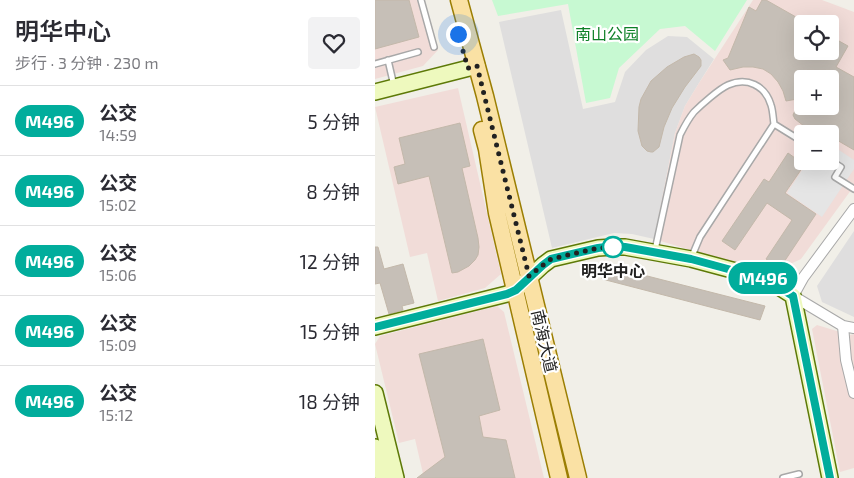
<!DOCTYPE html>
<html lang="zh">
<head>
<meta charset="utf-8">
<style>
  :root { --surface:#fff; --page:#f2f2f3; --text:#2b2b33; --muted:#7c7c81; --line:#e1e1e2 }
  body { margin:0; font-family:"Exo 2","Noto Sans SC",sans-serif; background:var(--page); color:var(--text); height:100vh; display:flex; flex-direction:column; font-size:19px; white-space:nowrap }
  * { box-sizing:border-box; margin:0 }
  p { font-size:16px; color:var(--muted) }
  .icon { flex:none; width:28px; height:28px; fill:none; stroke:currentColor; stroke-width:2; stroke-linecap:round; stroke-linejoin:round }
  .map { position:relative; flex:1; overflow:hidden }
  .drawer { display:flex; flex-direction:column; background:var(--surface); width:375px }
  .drawer>* { flex:none }
  .badge { padding:0 10px; border-radius:16px; font-size:18px; line-height:32px }
  .fabs { position:absolute; left:419px; top:15px; display:grid; gap:10px }
  .fabs a { display:grid; place-items:center; width:45px; height:45px; border-radius:5px; background:var(--surface); box-shadow:0 5px 20px #0002; font-size:25px }
  .you { position:absolute; width:25px; height:25px; margin:-12px; border:4px solid #fff; border-radius:50%; background:#1a73e8; box-shadow:0 0 0 8px #1a73e833 }
  .map>.badge { position:absolute; translate:-50% -50%; box-shadow:0 0 0 2px #fff }
  .round { display:grid; place-items:center; flex:none; width:52px; height:52px; border-radius:5px; background:var(--page) }
  .headline { display:flex; align-items:center; justify-content:space-between; height:85px; padding:0 15px }
  h1 { font-size:24px; font-weight:600; line-height:38px }
  ul { padding:0; list-style:none }
  li { display:flex; align-items:center; gap:15px; height:70px; padding:0 15px; border-top:1px solid var(--line) }
  li div { flex:1 }
  li b { display:block; font-size:19px }
  li em { font-style:normal }
  li .badge { min-width:55px; font-weight:700; text-align:center }
  main { display:flex; flex:1; min-height:0 }
  .map>svg:first-child { display:block }
  .residential { fill:#dfdede }
  .commercial { fill:#f1dcd8; fill-rule:evenodd }
  .park { fill:#c7f9d2 }
  .parking { fill:#e5e5e5 }
  .building { fill:#c6bfb7; stroke:#c3b8aa }
  .lines { fill:none; stroke-linecap:round; stroke-linejoin:round }
  .lane-casing { stroke:#a8a8a8; stroke-width:8 }
  .street-casing { stroke:#a8a8a8; stroke-width:12 }
  .secondary-casing { stroke:#5d7907; stroke-width:18 }
  .primary-casing { stroke:#9b7e03; stroke-width:19 }
  .lane { stroke:#fff; stroke-width:5 }
  .street { stroke:#fff; stroke-width:10 }
  .secondary { stroke:#eef9be; stroke-width:15 }
  .primary { stroke:#fae1a4; stroke-width:16 }
  .line-casing { stroke:#fff; stroke-width:11 }
  .line { stroke:#01ad9c; stroke-width:8 }
  .walk { stroke:#212121; stroke-width:5; stroke-dasharray:0 9 }
  .stop-dot { fill:#fff; stroke:#01ad9c; stroke-width:2.5 }
  .labels { text-anchor:middle; dominant-baseline:central; stroke-width:4.5; stroke-linejoin:round; paint-order:stroke }
  .park-label { font-size:16px; fill:#0e8027; stroke:#fff }
  .stop-label { font-size:16px; font-weight:bold; fill:#212121; stroke:#fff }
  .street-label { font-size:16px; fill:#212121; stroke:#fff }
</style>
</head>
<body>
<main>
<section class="drawer">
<div class="headline"><div><h1>明华中心</h1><p>步行 · 3 分钟 · 230 m</p></div><a class="round"><svg class="icon" aria-label="heart" viewBox="0 0 24 24"><path d="M12 20l-8-8c-3-5 5-10 8-4 3-6 11-1 8 4z"/></svg></a></div>
<ul>
<li><span class="badge" style="background:#01ad9c;color:#fff">M496</span><div><b>公交</b><p>14:59</p></div><em>5 分钟</em></li>
<li><span class="badge" style="background:#01ad9c;color:#fff">M496</span><div><b>公交</b><p>15:02</p></div><em>8 分钟</em></li>
<li><span class="badge" style="background:#01ad9c;color:#fff">M496</span><div><b>公交</b><p>15:06</p></div><em>12 分钟</em></li>
<li><span class="badge" style="background:#01ad9c;color:#fff">M496</span><div><b>公交</b><p>15:09</p></div><em>15 分钟</em></li>
<li><span class="badge" style="background:#01ad9c;color:#fff">M496</span><div><b>公交</b><p>15:12</p></div><em>18 分钟</em></li>
</ul>
</section>
<div class="map">
<svg width="479" height="478" viewBox="0 0 479 478">
  <rect width="100%" height="100%" fill="#f1efe8"/>
  <path class="residential" d="M186 10 208 109 240 102 250 72 271 50 293 36 312 37 339 59 324 83 310 106 300 133 279 239 257 234 239 233 177 248 124 22Z
    M479 231V317L447 302 442 286Z"/>
  <path class="commercial" d="M0 0H49L63 50 48 66 0 79Z
    M378 0H447L479 12V186L426 259 394 274 279 239 300 133 310 106 324 83ZM428 24H455V51H428ZM428 79H455V106H428ZM428 134H455V161H428Z
    M83 88 126 274 110 288 63 301 52 253 35 257 0 107Z
    M122 306 129 312 169 478H49L40 439 24 443 0 344 5 336Z
    M442 325 475 335 479 334V468L465 472 437 329Z"/>
  <path class="park" d="M117 0H372L340 51 310 26 285 29 244 68 235 98 211 103 193 4 123 16Z"/>
  <path class="parking" d="M455 144 479 160V169L447 217 412 193 433 161H455Z"/>
  <path class="building" d="M0 0H34L44 37 0 49Z
    M387 0H391L428 21V51H455V36L473 46 461 67 479 77V150L455 136V134H450L440 128 429 126 420 119 418 115 422 106H455V79H428V98L411 101 408 91 403 82 396 74 388 69 378 67H368L355 70 348 60 353 58 374 7 381 11Z
    M319 54 324 57 326 60V66L310 87 297 108 289 127 284 147 278 152H276L272 151 267 146 263 131 264 107 266 99 276 81 292 67 309 57Z
    M85 123 95 166 87 168 103 238 104 247 103 255 100 260 94 266 83 272 77 273 54 176 23 184 19 167 30 164 24 138Z
    M428 147V161H432L410 193 441 214 405 268 391 259 417 220 392 203 360 250 347 241 389 179 394 182 413 153 420 158Z
    M0 247H3L9 269 28 264 39 303 27 306 28 310 14 314 5 283 0 284Z
    M229 265 390 306 385 320 227 279Z
    M108 339 125 410 104 416 108 437 131 440 140 478H42L70 457 44 354Z"/>
  <g class="lines">
    <g class="lane-casing">
      <path id="lane" d="M46 0 59 47
        M13 60 19 86
        M0 64 43 52
        M399 124 428 142
        M455 160 466 167 460 177 479 189
        M280 250 305 135C309 127 313 119 319 112 326 105 344 89 353 85 372 77 390 85 396 105 398 111 398 118 399 124L325 237 317 256
        M408 478 424 474"/>
    </g>
    <g class="street-casing">
      <path id="street" d="M479 209 428 278 418 296 468 326 479 328
        M468 326 471 360 479 393"/>
    </g>
    <g class="secondary-casing">
      <path id="secondary" d="M0 92 102 66
        M0 327 132 294 141 290 168 265 176 259 223 248 238 247H250L316 259 387 278 399 284 418 296 455 478
        M0 393 21 478
        M0 447 8 478"/>
    </g>
    <g class="primary-casing">
      <path id="primary" d="M84 0 110 96 203 478
        M107 130 112 149 122 213 184 478"/>
    </g>
    <use href="#lane" class="lane"/>
    <use href="#street" class="street"/>
    <use href="#secondary" class="secondary"/>
    <use href="#primary" class="primary"/>
  </g>
  <g class="lines">
    <g class="line-casing">
      <path id="line" d="M0 327 132 294 141 290 168 265 176 259 223 248 238 246 250 247 316 259 386 278 399 284 418 296 455 478"/>
    </g>
    <use href="#line" class="line"/>
    <path class="walk" d="M83 34 93 68 102 66 154 276 168 265 176 259 223 248 238 247"/>
  </g>
  <circle class="stop-dot" cx="238" cy="247" r="10"/>
  <g class="labels">
    <g class="park-label">
      <text x="232" y="33">南山公园</text>
    </g>
    <g class="stop-label">
      <text x="238" y="270">明华中心</text>
    </g>
    <g class="street-label">
      <text transform="translate(170 341) rotate(77)">南海大道</text>
    </g>
  </g>
</svg>
<div class="fabs">
<a><svg class="icon" aria-label="locate" viewBox="0 0 24 24"><circle cx="12" cy="12" r="6"/><path d="M12 2v4M12 18v4M2 12h4M18 12h4"/></svg></a>
<a>+</a>
<a>−</a>
</div>
<div class="you" style="left:83px;top:34px"></div>
<b class="badge" style="left:388px;top:278px;background:#01ad9c;color:#fff">M496</b>
</div>
</main>
</body>
</html>
